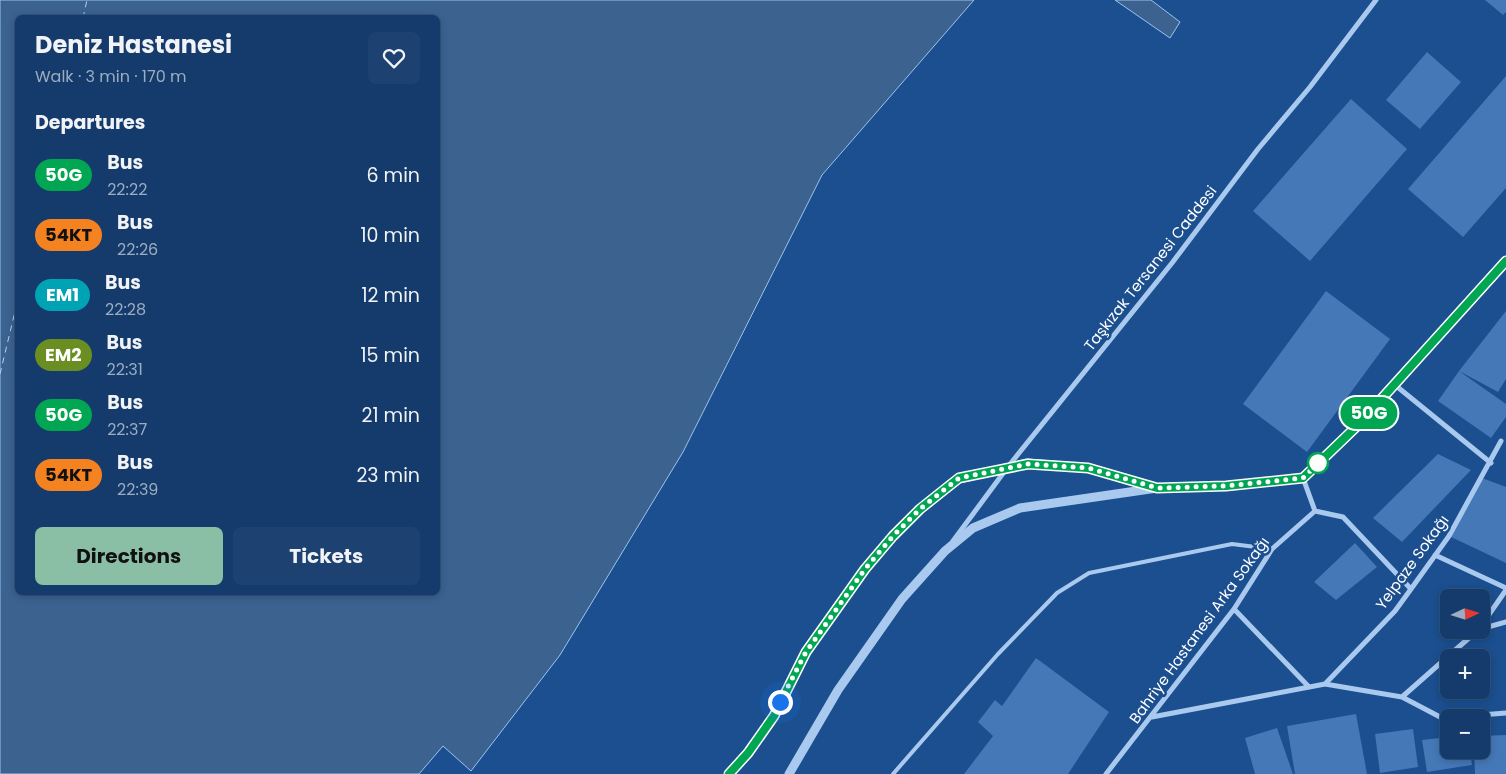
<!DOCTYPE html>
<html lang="en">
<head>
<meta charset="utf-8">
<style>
  :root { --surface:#143b6b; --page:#1d4271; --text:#f1f3f6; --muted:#9dadc1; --line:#33557e; --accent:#8abfa5 }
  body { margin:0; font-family:Poppins,sans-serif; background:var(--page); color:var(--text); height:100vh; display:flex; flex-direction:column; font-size:19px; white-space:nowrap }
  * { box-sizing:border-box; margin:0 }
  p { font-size:16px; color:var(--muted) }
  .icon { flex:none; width:28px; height:28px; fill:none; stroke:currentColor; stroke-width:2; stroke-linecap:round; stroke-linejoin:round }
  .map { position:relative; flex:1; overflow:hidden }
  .panel { position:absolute; left:15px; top:15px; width:425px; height:580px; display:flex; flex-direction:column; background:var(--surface); border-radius:8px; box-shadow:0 2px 8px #0003,0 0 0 1px var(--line) }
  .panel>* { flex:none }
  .badge { padding:0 10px; border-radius:16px; font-size:18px; line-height:32px }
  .needle { width:32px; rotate:86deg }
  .tools { position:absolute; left:1440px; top:589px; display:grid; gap:10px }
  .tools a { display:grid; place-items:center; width:50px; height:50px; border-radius:8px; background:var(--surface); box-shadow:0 2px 8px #0003,0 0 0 1px var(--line); font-size:25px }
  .you { position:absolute; width:25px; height:25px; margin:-12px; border:4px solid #fff; border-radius:50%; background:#1a73e8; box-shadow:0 0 0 8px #1a73e833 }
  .map>.badge { position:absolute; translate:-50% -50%; box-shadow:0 0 0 2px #fff }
  h2 { padding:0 20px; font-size:19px; line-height:45px }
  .round { display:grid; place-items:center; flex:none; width:52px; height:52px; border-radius:8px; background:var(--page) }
  .summary { display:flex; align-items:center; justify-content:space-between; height:85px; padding:0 20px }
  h1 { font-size:24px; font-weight:700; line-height:38px }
  .button { display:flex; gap:10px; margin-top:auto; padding:10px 20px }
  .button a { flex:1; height:58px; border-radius:8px; background:var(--accent); color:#111; font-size:20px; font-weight:700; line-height:58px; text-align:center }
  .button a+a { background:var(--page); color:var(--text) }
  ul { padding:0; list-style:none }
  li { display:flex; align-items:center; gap:15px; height:60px; padding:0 20px }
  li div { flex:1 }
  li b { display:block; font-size:19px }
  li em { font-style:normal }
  li .badge { min-width:55px; font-weight:700; text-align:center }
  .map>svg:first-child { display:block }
  .water { fill:#3c6290; stroke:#9cc4f0; fill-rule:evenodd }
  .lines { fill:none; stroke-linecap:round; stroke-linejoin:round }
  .ferry { stroke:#b5d3f5; stroke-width:1; stroke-dasharray:6 5; stroke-linecap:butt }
  .building { fill:#4478b7 }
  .service { stroke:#a9c9ee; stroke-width:4 }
  .minor { stroke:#a9c9ee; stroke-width:5 }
  .tertiary { stroke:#a9c9ee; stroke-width:9 }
  .line-casing { stroke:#fff; stroke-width:11 }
  .line { stroke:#00a651; stroke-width:8 }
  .walk { stroke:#fff; stroke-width:5; stroke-dasharray:0 9 }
  .stop-dot { fill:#fff; stroke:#00a651; stroke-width:2.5 }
  .labels { text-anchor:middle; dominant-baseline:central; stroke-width:5; stroke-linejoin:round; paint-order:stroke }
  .street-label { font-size:15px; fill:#fff; stroke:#1b4f8f }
</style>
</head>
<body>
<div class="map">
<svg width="1506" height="774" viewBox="0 0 1506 774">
  <rect width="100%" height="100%" fill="#1b4f8f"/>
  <path class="water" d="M0 0H974L822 175 683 452 560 655 471 771 443 746 419 774H0ZM18 18H438V592H18Z
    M1115 0H1151L1180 22 1170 38Z"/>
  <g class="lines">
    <path class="ferry" d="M83 18 87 0
      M0 374 18 299"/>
  </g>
  <path class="building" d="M1485 0H1506V12L1503 15Z
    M1427 52 1461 82 1420 129 1386 100Z
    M1506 76V188L1463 237 1408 189Z
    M1351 99 1407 149 1310 261 1253 211Z
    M1326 291 1390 339 1307 452 1243 404Z
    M1506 311V379L1498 392 1459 371 1506 404V417L1491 438 1438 401 1459 371Z
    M1438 454 1471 470 1402 542 1373 518Z
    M1482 478 1506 487V563L1449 536Z
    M1355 543 1377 567 1336 600 1314 582Z
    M1036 658 1109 712 1068 774H964L993 736 978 722 995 700 1002 706Z
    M1356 714 1367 774H1295L1287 726Z
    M1277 728 1293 774H1255L1245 738Z
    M1413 729 1418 767 1380 773 1375 734Z
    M1506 735V774H1475L1474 750H1481V736Z
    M1449 737V750H1470L1472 765 1427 772 1422 740Z"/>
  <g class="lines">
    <path class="service" d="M893 774 998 654 1057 593 1089 573 1232 544 1272 549"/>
    <path class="minor" d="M1395 385 1491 463
      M1315 511 1343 517 1411 589
      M953 541 1007 468 1172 263 1258 149 1310 87 1376 0
      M1435 555 1506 588
      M1234 609 1309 687
      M1481 626 1506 590
      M1481 629 1506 622
      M1325 684 1395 611 1411 589 1449 536 1501 441
      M1402 697 1442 718 1506 713
      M1152 717 1325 684 1402 697 1478 630
      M1106 774 1234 609 1272 549 1315 511 1303 478"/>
    <path class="tertiary" d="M729 774 748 753 774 716 806 652 865 569 893 536 920 509 959 479 1027 463 1089 468 1154 487
      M789 774 838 690 902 599 945 551 973 528 1020 508 1157 488 1226 486 1303 478 1356 427 1506 261"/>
  </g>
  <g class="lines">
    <g class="line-casing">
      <path id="line" d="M729 774 748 753 774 716 806 652 865 569 893 536 920 509 959 478 1028 464 1088 468 1157 488 1226 486 1303 478 1356 427 1506 261"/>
    </g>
    <use href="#line" class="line"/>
    <path class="walk" d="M780 702 806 652 865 569 893 536 920 509 959 478 1028 464 1088 468 1157 488 1226 486 1303 478 1318 463"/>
  </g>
  <circle class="stop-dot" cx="1318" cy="463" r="10"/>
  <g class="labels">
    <g class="street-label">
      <text transform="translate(1150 268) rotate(-52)">Taşkızak Tersanesi Caddesi</text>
      <text transform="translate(1412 562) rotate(-54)">Yelpaze Sokağı</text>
      <text transform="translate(1199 630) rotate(-54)">Bahriye Hastanesi Arka Sokağı</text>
    </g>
  </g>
</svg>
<div class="tools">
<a><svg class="needle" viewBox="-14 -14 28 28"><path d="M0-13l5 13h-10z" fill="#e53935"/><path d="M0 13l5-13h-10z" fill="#9dadc1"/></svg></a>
<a>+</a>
<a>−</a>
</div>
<div class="you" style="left:780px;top:702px"></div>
<b class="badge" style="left:1369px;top:413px;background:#00a651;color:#fff">50G</b>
<section class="panel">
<div class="summary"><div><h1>Deniz Hastanesi</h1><p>Walk · 3 min · 170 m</p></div><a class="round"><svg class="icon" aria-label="heart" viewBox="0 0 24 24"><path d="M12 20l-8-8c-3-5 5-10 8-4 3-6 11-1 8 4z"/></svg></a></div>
<h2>Departures</h2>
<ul>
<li><span class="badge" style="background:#00a651;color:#fff">50G</span><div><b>Bus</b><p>22:22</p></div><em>6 min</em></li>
<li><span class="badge" style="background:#f58220;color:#111">54KT</span><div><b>Bus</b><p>22:26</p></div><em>10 min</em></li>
<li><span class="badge" style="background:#00a3b4;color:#fff">EM1</span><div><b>Bus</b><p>22:28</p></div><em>12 min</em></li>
<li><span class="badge" style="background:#6b8e23;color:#fff">EM2</span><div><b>Bus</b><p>22:31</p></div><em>15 min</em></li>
<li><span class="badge" style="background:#00a651;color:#fff">50G</span><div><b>Bus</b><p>22:37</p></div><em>21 min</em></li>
<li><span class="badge" style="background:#f58220;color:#111">54KT</span><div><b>Bus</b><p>22:39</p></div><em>23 min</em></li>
</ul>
<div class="button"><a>Directions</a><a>Tickets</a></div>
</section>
</div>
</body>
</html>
